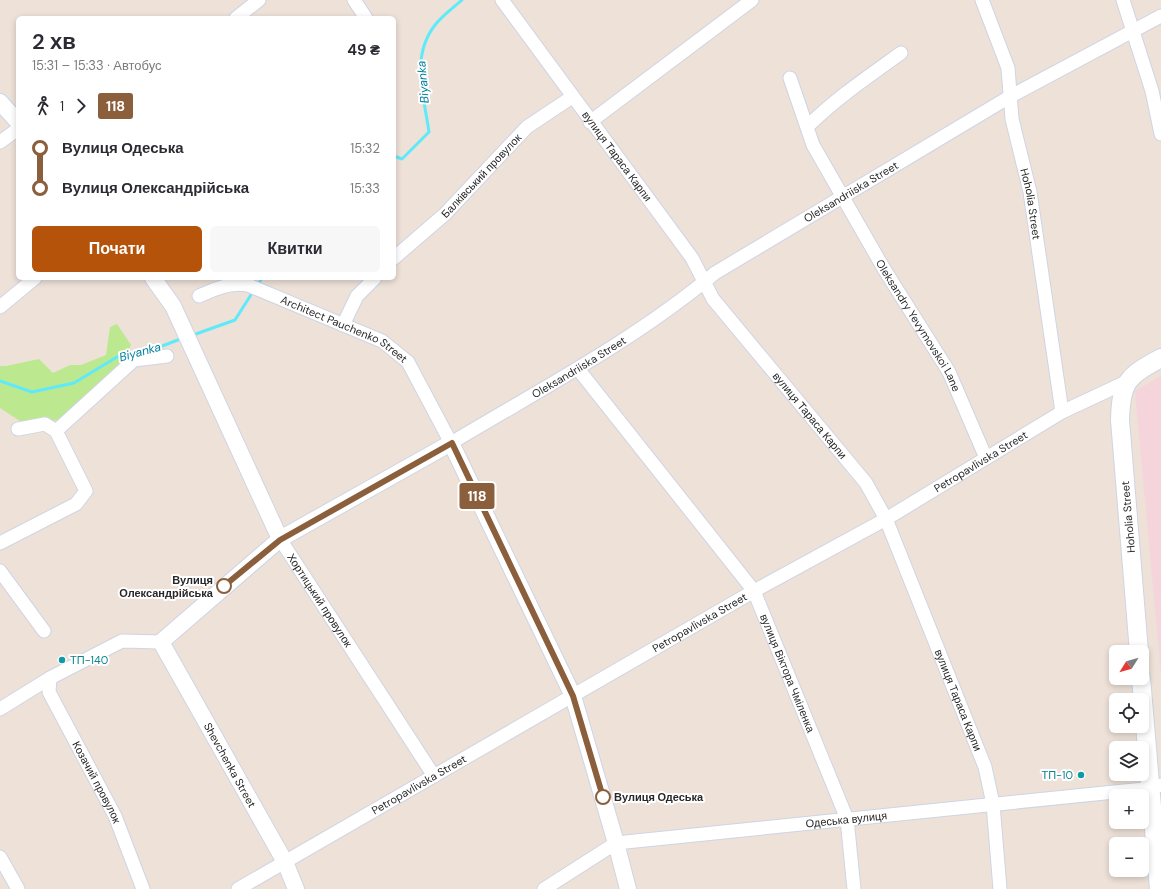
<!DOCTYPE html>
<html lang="uk">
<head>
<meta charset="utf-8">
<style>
  :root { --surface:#fff; --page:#f7f7f7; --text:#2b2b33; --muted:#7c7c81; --accent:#b45309 }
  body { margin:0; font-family:"DM Sans",sans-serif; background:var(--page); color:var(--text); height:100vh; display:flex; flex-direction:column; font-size:15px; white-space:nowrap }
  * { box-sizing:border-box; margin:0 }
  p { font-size:13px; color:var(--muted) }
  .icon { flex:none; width:22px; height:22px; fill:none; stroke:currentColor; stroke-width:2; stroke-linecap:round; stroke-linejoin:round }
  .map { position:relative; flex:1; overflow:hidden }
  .drawer { position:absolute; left:16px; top:16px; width:380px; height:264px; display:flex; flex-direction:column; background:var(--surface); border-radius:6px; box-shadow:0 2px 6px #0003 }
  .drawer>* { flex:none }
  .badge { padding:0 8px; border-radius:3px; font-size:14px; line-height:26px }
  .needle { width:26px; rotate:233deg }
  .fabs { position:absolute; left:1109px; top:645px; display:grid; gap:8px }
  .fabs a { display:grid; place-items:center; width:40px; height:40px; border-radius:6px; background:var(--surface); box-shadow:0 2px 6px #0003; font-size:20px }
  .map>.badge { position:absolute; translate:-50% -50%; box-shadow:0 0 0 2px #fff }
  .legs { display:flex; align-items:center; gap:6px; height:44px; padding:0 16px; font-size:13px }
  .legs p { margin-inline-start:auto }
  .summary { display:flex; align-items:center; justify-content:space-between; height:68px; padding:0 16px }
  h1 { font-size:22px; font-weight:600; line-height:30px }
  .action { display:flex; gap:8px; margin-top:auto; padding:8px 16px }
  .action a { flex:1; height:46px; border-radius:6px; background:var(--accent); color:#fff; font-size:16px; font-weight:600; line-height:46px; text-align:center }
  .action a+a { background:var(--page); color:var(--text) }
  ul { padding:0 16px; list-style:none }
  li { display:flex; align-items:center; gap:14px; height:40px; font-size:15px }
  li i { display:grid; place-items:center; width:6px; height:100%; margin:0 5px; background:currentColor }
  li i::after { content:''; width:10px; height:10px; margin:-5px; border:3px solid; border-radius:50%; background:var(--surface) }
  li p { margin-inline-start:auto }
  li:first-child i { background:linear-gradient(#0000 50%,currentColor 0) }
  li:last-child i { background:linear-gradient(currentColor 50%,#0000 0) }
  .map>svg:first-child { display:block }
  .medical { fill:#f5d4db }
  .green { fill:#bce98f }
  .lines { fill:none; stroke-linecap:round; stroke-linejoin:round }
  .stream { stroke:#5feafa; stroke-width:3 }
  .minor-casing { stroke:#ced5e3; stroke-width:15 }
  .tertiary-casing { stroke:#ced5e3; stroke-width:18 }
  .secondary-casing { stroke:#ced5e3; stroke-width:20 }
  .minor { stroke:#fff; stroke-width:13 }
  .tertiary { stroke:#fff; stroke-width:16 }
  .secondary { stroke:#fff; stroke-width:18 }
  .line-1-casing { stroke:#fff; stroke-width:9 }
  .line-1 { stroke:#8b5e3c; stroke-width:6 }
  .stop-1-dot { fill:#fff; stroke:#8b5e3c; stroke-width:2 }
  .culture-dot { fill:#0f9aa8; stroke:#fff; stroke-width:1.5 }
  .labels { text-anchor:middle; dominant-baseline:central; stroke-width:4; stroke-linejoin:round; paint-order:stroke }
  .street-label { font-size:11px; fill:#282828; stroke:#fff }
  .stop-label { font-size:11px; font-weight:bold; fill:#282828; stroke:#fff; text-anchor:end }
  .culture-label { font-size:11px; fill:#0d838f; stroke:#fff; text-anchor:start }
  .water-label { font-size:12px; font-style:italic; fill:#01809e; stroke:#fff }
</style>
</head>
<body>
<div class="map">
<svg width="1161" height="889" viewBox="0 0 1161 889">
  <rect width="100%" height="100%" fill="#ede1d8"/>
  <path class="medical" d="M1161 376V673L1135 391Z"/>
  <path class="green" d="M117 324 131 345 124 358 126 365 60 420 23 423 0 408V366H6L39 359 53 373 70 365H81L106 355 110 327Z"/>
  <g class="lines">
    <path class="stream" d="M394 156 402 159 429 132C424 96 410 57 435 25 442 16 453 8 462 0
      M257 286 262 278
      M193 335 235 320 254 290
      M0 381 32 392 74 383 117 357 157 348 183 338"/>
    <g class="minor-casing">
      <g id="minor">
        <path d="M354 0 366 18"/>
        <path id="s1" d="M502 0 692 258 713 299 866 483 886 519 985 767 993 804 1000 889"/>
        <path id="s2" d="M982 0 1008 68 1012 119 1030 192 1062 412"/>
        <path d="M1123 0 1152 91 1161 134"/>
        <path d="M236 18 259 0"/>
        <path id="s3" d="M790 78 813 145 884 269 949 372 986 458"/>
        <path d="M590 122 752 0"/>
        <path d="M807 127C835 99 869 76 901 53"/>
        <path d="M0 142 18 129"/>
        <path id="s4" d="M394 258 445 214 527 127 572 97"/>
        <path id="s5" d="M199 296C215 289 230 282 248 285L382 341 408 362 451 443C541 389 635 340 715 273L1011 96 1161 16"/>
        <path d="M0 307 35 278"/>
        <path d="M343 325 357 296 375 278"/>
        <path id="s6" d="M578 369 754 591 847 819 854 889"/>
        <path d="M56 431 134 360 167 356"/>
        <path id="s7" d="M280 539 434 776"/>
        <path d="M0 543 76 504 86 491 56 431 45 424 18 429"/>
        <path d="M0 571 44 631"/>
        <path id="s8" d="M50 678 49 692 115 816 143 889"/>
        <path d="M0 709 50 678 122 641 161 642"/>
        <path d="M0 857 18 889"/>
        <path id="s9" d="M238 889 754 591 886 519 1062 412 1126 382"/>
        <path id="s10" d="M544 889 616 843 1144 789 1161 785"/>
      </g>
    </g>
    <g class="tertiary-casing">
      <path id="tertiary" d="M0 102 18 122
        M153 278 173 306 280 539
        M296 889 285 862 161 642 280 539 451 443 573 696 616 843 628 889"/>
    </g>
    <g class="secondary-casing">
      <path id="secondary" d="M1139 652 1120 420C1121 381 1128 376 1161 358
        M1141 678 1159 889"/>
    </g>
    <use href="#minor" class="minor"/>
    <use href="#tertiary" class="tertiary"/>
    <use href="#secondary" class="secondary"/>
  </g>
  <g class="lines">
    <g class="line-1-casing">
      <path id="line-1" d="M224 586 280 540 452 443 573 696 603 797"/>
    </g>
    <use href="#line-1" class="line-1"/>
  </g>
  <g class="stop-1-dot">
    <circle cx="224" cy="586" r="7"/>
    <circle cx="603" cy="797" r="7"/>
  </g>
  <g class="culture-dot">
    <circle cx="62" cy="660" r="4"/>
    <circle cx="1081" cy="775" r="4"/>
  </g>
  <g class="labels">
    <g class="street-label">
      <text stroke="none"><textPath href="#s1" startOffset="194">вулиця Тараса Карпи</textPath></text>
      <text stroke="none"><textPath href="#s4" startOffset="120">Балківський провулок</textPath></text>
      <text stroke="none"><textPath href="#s5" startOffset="794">Oleksandriiska Street</textPath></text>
      <text stroke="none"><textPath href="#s2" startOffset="211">Hoholia Street</textPath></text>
      <text stroke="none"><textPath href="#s3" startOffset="280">Oleksandry Yevymovskoi Lane</textPath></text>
      <text stroke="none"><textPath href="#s5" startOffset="157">Architect Pauchenko Street</textPath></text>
      <text stroke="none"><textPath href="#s5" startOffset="470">Oleksandriiska Street</textPath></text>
      <text stroke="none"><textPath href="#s1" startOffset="518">вулиця Тараса Карпи</textPath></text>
      <text stroke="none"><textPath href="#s9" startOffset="857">Petropavlivska Street</textPath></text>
      <text transform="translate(1128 517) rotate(-95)">Hoholia Street</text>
      <text stroke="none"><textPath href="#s7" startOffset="73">Хортицький провулок</textPath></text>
      <text stroke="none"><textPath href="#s9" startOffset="533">Petropavlivska Street</textPath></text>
      <text stroke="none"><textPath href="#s6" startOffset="372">вулиця Віктора Чміленка</textPath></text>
      <text stroke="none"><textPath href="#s1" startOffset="842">вулиця Тараса Карпи</textPath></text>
      <text transform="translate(230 765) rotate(61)">Shevchenka Street</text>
      <text stroke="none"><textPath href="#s8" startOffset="116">Козачий провулок</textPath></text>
      <text stroke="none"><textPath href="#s9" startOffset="209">Petropavlivska Street</textPath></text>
      <text stroke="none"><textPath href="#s10" startOffset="317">Одеська вулиця</textPath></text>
    </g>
    <g class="stop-label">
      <text x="213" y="580">Вулиця<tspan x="213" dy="13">Олександрійська</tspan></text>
      <text x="614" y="797" text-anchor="start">Вулиця Одеська</text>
    </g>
    <g class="culture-label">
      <text x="70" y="660">ТП-140</text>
      <text x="1073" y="775" text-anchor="end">ТП-10</text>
    </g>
    <g class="water-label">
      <text transform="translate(423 82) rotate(-95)">Biyanka</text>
      <text transform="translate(140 352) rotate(-15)">Biyanka</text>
    </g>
  </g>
</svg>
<div class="fabs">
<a><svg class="needle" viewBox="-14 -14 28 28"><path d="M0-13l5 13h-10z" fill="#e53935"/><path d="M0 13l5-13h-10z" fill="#7c7c81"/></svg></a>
<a><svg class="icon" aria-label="locate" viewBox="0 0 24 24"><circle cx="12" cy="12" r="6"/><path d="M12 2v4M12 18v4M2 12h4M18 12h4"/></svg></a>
<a><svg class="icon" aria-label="layers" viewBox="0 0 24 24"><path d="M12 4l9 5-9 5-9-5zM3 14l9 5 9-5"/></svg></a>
<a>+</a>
<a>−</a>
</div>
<b class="badge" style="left:477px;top:496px;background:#8b5e3c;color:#fff">118</b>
<section class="drawer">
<div class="summary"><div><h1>2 хв</h1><p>15:31 – 15:33 · Автобус</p></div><b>49 ₴</b></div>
<div class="legs"><svg class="icon" aria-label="walk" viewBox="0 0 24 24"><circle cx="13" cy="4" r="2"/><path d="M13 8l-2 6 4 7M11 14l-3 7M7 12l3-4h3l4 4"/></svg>1<svg class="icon" aria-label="forward" viewBox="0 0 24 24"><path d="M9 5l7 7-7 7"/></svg><b class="badge" style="background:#8b5e3c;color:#fff">118</b></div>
<ul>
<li><i style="color:#8b5e3c"></i><b>Вулиця Одеська</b><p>15:32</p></li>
<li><i style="color:#8b5e3c"></i><b>Вулиця Олександрійська</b><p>15:33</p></li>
</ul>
<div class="action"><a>Почати</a><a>Квитки</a></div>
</section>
</div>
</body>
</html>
